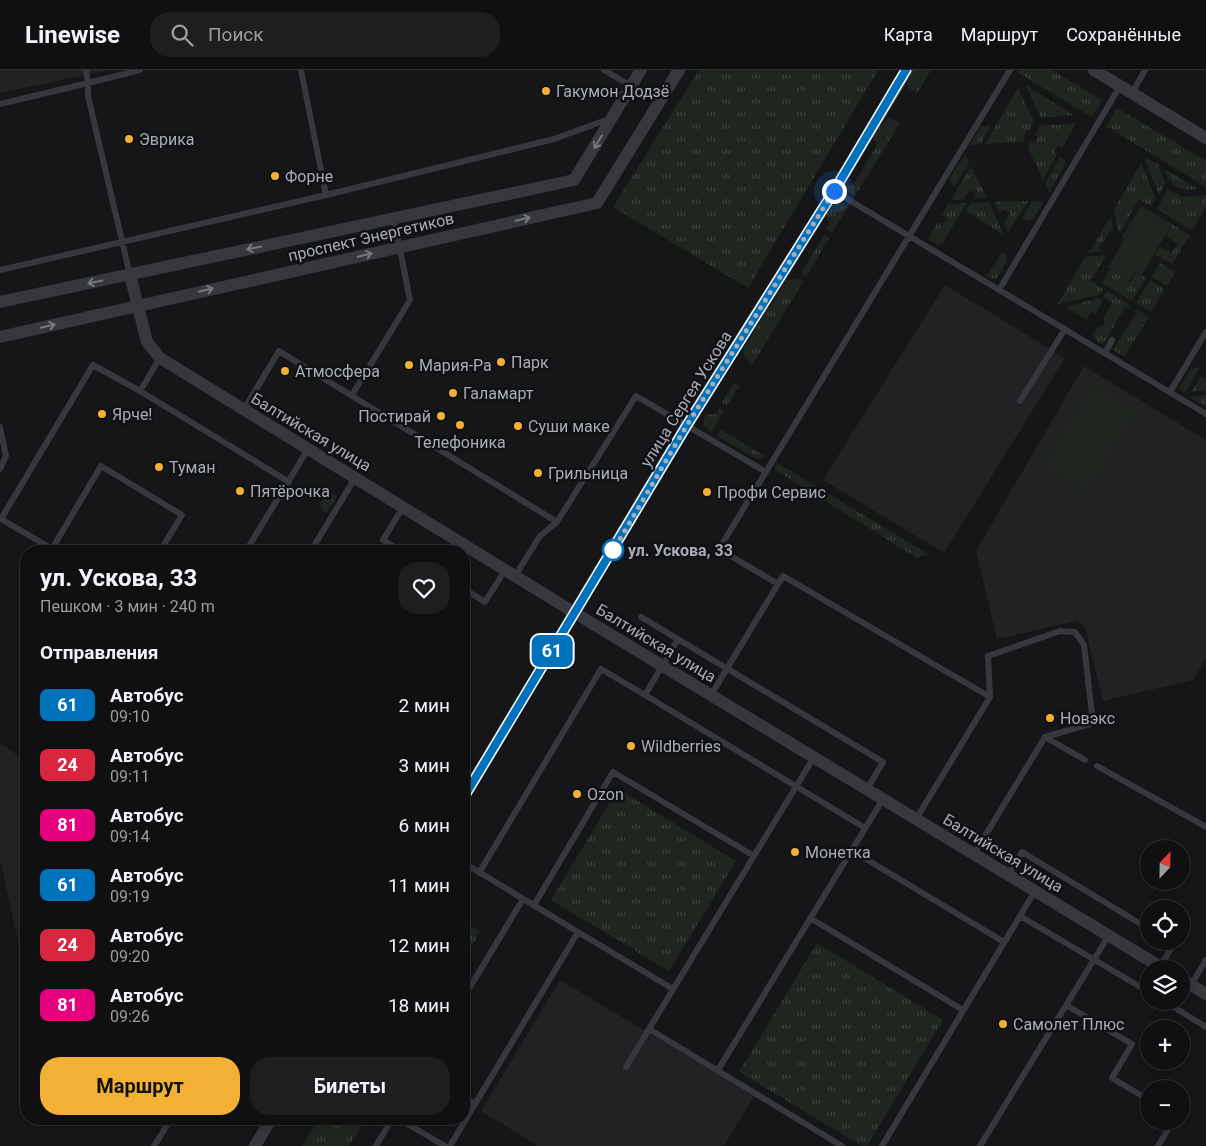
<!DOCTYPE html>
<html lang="ru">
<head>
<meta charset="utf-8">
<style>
  :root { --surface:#101012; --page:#1e1e20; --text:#f1f3f6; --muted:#9c9d9f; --line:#303032; --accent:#f2b134 }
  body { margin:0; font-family:Roboto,sans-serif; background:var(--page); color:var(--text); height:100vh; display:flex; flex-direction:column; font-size:19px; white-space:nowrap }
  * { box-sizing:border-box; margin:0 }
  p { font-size:16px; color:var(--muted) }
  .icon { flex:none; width:28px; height:28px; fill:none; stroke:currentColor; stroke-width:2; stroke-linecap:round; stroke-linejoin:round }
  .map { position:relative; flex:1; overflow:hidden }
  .side { position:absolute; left:20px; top:475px; width:450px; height:580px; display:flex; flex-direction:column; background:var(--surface); border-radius:20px; box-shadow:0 2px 12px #0003,0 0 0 1px var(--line) }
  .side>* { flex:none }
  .badge { padding:0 10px; border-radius:8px; font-size:18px; line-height:32px }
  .needle { width:32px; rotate:22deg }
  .buttons { position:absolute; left:1140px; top:770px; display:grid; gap:10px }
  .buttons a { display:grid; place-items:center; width:50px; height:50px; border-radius:50%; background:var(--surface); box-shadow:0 2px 12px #0003,0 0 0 1px var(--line); font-size:25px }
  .you { position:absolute; width:25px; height:25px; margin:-12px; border:4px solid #fff; border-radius:50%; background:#1a73e8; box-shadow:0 0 0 8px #1a73e833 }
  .map>.badge { position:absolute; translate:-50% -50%; box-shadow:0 0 0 2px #fff }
  h2 { padding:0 20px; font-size:19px; line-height:45px }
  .round { display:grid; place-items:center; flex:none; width:52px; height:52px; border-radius:20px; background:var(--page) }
  .summary { display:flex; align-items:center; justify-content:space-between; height:85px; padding:0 20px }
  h1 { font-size:24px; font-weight:700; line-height:38px }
  .button { display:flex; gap:10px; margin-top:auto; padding:10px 20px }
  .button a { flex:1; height:58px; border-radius:20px; background:var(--accent); color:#111; font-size:20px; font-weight:700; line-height:58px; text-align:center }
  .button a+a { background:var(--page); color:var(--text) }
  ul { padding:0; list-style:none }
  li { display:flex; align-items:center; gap:15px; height:60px; padding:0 20px }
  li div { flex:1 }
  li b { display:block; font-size:19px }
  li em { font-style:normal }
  li .badge { min-width:55px; font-weight:700; text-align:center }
  header { display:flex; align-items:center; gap:30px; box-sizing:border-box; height:70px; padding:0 25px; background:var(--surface); border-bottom:1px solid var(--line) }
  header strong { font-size:24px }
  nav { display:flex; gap:28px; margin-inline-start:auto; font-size:18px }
  .search { width:350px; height:45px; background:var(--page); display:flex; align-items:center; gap:12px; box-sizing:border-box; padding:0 18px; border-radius:20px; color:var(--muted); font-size:19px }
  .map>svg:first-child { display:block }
  .built { fill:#222225 }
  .grass { fill:url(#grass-tufts) }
  .pitch { fill:#1e261f }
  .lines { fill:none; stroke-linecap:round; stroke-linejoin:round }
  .service { stroke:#37383d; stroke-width:6 }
  .minor { stroke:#37383d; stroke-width:12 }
  .oneway { stroke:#757881 }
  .line-casing { stroke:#fff; stroke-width:11 }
  .line { stroke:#0072bc; stroke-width:8 }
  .walk { stroke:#a8adb8; stroke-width:5; stroke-dasharray:0 9 }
  .poi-dot { fill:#f2b134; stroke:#111113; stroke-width:2 }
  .stop-dot { fill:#fff; stroke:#0072bc; stroke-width:2.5 }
  .labels { text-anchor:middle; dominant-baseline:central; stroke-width:5; stroke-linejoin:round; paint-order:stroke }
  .poi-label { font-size:16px; fill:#a8adb8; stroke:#111113; text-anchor:start }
  .street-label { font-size:16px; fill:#a8adb8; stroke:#111113 }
  .stop-label { font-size:16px; font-weight:bold; fill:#a8adb8; stroke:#111113; text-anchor:start }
</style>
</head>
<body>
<header>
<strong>Linewise</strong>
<div class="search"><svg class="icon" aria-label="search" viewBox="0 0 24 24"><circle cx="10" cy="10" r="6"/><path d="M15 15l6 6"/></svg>Поиск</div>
<nav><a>Карта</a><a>Маршрут</a><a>Сохранённые</a></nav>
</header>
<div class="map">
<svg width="1206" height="1076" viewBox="0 0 1206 1076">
  <defs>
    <pattern id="grass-tufts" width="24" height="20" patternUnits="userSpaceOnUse" patternTransform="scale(1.25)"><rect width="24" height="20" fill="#1e261f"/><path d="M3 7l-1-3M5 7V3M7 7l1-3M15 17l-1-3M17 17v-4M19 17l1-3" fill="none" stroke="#3c433d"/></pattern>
  </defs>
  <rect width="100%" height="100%" fill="#161618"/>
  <path class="built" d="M0 0H109L0 23Z
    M945 215 1065 288 944 483 823 410Z
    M1084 296 1206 370V588L1193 610 1103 631 1085 557 1076 551 997 569 976 481Z
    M0 674 26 690V908L0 789Z
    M560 910 754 1026 724 1076H538L481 1041Z"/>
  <path class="grass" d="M699 0H878L748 218 613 137Z
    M913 0H931L917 23 907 17Z
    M1019 0H1052L1102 30 1092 47 1017 2Z
    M1026 15 1073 45 1041 48Z
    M1018 18 1034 52 1029 61 1026 60 1023 72 985 74Z
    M1117 38 1206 91V117L1106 56Z
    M889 47 900 53 855 126 847 121 844 115H853L877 75 872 66C875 59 884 55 889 47Z
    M1076 53 1062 78 1058 76 1054 82 1057 85 1043 111 1028 77 1031 71 1034 73 1038 67 1035 65 1040 56Z
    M991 55 981 74 970 75 980 57Z
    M965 84 969 93 954 117 949 109Z
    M1060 87 1065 90V95L1049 123 1045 113Z
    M1146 88 1158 94 1165 113 1159 125 1145 90Z
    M1141 93 1156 129 1151 136 1139 129 1119 164 1114 140Z
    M971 96 987 128H974L977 124 970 120 964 129 951 130Z
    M1164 99 1198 119C1178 121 1172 118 1164 99Z
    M1168 119 1182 127 1206 125V137L1192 160 1157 139Z
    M839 131 848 137 832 163 827 159 829 154 825 143 830 133Z
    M1028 131 1008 163 1004 153 1010 143 1003 139 1000 144 995 132Z
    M1044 131 1033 149 1028 151 1022 148 1032 132Z
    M989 132 1004 165 966 141 971 133Z
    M967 133 943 172 938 175 928 169 938 152 943 154 947 148 942 145 948 134Z
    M1141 136 1190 165 1172 194 1155 185 1160 177 1171 183 1178 174 1166 166 1171 157 1142 140 1124 169 1122 167Z
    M1111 146 1113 162 1110 161 1098 179 1101 181 1089 183Z
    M824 165 829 168 806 207 801 203Z
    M1002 182 1007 186V191L996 209 986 207Z
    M1106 185 1091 211 1103 219 1099 225 1058 234 1085 187Z
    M1160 193 1175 202 1167 216 1152 207Z
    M1110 199 1130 212 1136 202 1146 208 1132 231 1102 213Z
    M798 209 803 212 752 295 744 287 743 279 786 210Z
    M1150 210 1164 219 1151 242 1136 233Z
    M1107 221 1131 236 1129 239 1125 237 1103 275 1094 269 1095 267 1093 265 1098 256 1102 257 1105 251 1103 249 1112 233 1103 227Z
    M1099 228 1103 231 1095 244 1091 242 1087 250 1066 237Z
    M1136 239 1149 247 1124 287 1113 279 1137 243 1134 241Z
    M1200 297 1185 323 1179 319 1191 299Z
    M1200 307 1206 309V320L1191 322Z
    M734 313 739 316 727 336 722 332Z
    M1206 325V337L1189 327Z
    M719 338 724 341 712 362 703 356 705 345 716 344Z
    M721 360 765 386 759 389 753 387 717 366Z
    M776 392 928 484 917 488 780 403 775 400Z
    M328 421 337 426 327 443 322 440 320 434Z
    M618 719 736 791 669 901 551 830Z
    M464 852 480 861 464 890Z
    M817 873 943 950 867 1076H862L739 1002Z
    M319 1049H366L349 1076H302Z"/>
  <path class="pitch" d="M1142 140 1170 157 1142 205 1135 201 1129 211 1108 197Z
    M1092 316 1134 341 1087 420 1045 395Z"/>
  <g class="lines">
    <path class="service" d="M301 0 326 125
      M604 0 631 16
      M1132 23 1145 0
      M0 34 88 13 86 0
      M834 121 1206 344
      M0 200 326 125 554 69 609 49
      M130 205 88 26V13L140 0
      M999 220 1120 16
      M1105 283 1112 270
      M140 321 160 288
      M1170 322 1206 262
      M352 325 410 230 394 149
      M1020 331 1065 259
      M243 341 279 281 557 452
      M0 357 6 386 0 399
      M52 479 101 396 182 445 160 481
      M56 481 1 449 93 295 140 321 289 412
      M246 481 308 379
      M311 481 355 408
      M402 481 383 470 403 437
      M515 506 540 466 557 452 636 326 766 402
      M778 514 719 479 1010 0
      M464 519 485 532 505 500
      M641 547 883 692 867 719
      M678 569 645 625 865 758
      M711 625 783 506 990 627
      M814 687 649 959 842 1076
      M1097 696 1206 757
      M916 749 990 627 988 586 1060 561 1075 562 1084 575 1093 653 1045 667
      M851 780 1004 872
      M974 784 1045 667 1085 690
      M464 793 578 862 475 1034 464 1027
      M479 803 601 599 645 625
      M1008 805 1022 782 1149 859
      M534 835 613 702 754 786
      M1020 846 1149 922
      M810 848 963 940
      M578 862 673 919
      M1160 896 1174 874 1169 871
      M1191 915 1206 890
      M464 927 523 829
      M1164 931 1206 957
      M1066 935 1132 974 1112 1008 1149 1030
      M626 997 649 959
      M718 1000 883 729
      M258 1049 268 1055
      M399 1049 445 1076
      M154 1076 171 1049
      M376 1076 392 1049
      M450 1076 475 1034
      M882 1076 1035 821
      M980 1076 1109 865
      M1158 1076 1173 1051"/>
    <path class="minor" d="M1094 0 1206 68
      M130 205 147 272 160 288 575 543 1164 899
      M0 232 574 110 641 0
      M0 267 597 133 679 0
      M464 727 687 355 834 121 907 0
      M1181 909 1206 924
      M255 1076 271 1049"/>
  </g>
  <defs><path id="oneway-shaft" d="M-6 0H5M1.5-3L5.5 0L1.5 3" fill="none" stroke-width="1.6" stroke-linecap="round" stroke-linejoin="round" transform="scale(1.25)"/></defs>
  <g class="oneway">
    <use href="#oneway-shaft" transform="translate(598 72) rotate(121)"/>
    <use href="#oneway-shaft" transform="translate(523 149) rotate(-13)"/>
    <use href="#oneway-shaft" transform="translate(254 178) rotate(168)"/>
    <use href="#oneway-shaft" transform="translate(365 185) rotate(-13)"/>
    <use href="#oneway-shaft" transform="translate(95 212) rotate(168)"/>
    <use href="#oneway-shaft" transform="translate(206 220) rotate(-13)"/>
    <use href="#oneway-shaft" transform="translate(48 256) rotate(-13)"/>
  </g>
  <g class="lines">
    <g class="line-casing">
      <path id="line" d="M464 727 687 355 834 121 906 0"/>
    </g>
    <use href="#line" class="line"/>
    <path class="walk" d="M613 480 610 486 687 355 834 121"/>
  </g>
  <g class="poi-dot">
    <circle cx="546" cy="21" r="5"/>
    <circle cx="129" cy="69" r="5"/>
    <circle cx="275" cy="106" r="5"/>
    <circle cx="501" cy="292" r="5"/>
    <circle cx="409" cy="295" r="5"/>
    <circle cx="285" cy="301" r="5"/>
    <circle cx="453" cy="323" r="5"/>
    <circle cx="102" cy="344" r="5"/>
    <circle cx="441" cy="346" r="5"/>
    <circle cx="460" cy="355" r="5"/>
    <circle cx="518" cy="356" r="5"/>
    <circle cx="159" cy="397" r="5"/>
    <circle cx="538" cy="403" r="5"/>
    <circle cx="240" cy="421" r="5"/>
    <circle cx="707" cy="422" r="5"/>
    <circle cx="1050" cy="648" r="5"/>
    <circle cx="631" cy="676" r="5"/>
    <circle cx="577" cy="724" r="5"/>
    <circle cx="795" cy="782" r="5"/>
    <circle cx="1003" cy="954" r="5"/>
  </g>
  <circle class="stop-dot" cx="613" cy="480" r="10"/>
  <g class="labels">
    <g class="poi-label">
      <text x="556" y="21">Гакумон Додзё</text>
      <text x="139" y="69">Эврика</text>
      <text x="285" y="106">Форне</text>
      <text x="511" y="292">Парк</text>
      <text x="419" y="295">Мария-Ра</text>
      <text x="295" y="301">Атмосфера</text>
      <text x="463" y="323">Галамарт</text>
      <text x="112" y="344">Ярче!</text>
      <text x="431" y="346" text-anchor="end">Постирай</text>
      <text x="528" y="356">Суши маке</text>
      <text x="460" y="372" text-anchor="middle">Телефоника</text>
      <text x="169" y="397">Туман</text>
      <text x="548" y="403">Грильница</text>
      <text x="250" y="421">Пятёрочка</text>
      <text x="717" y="422">Профи Сервис</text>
      <text x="1060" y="648">Новэкс</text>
      <text x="641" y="676">Wildberries</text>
      <text x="587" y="724">Ozon</text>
      <text x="805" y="782">Монетка</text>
      <text x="1013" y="954">Самолет Плюс</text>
    </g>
    <g class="street-label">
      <text transform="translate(371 167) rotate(-13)">проспект Энергетиков</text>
      <text transform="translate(686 329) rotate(-58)">улица Сергея Ускова</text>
      <text transform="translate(311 362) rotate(31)">Балтийская улица</text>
      <text transform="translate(656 573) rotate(31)">Балтийская улица</text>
      <text transform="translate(1003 783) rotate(31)">Балтийская улица</text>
    </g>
    <g class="stop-label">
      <text x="628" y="480">ул. Ускова, 33</text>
    </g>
  </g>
</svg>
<div class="buttons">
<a><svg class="needle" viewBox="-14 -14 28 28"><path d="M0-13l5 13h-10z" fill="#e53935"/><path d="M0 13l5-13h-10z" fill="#9c9d9f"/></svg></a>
<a><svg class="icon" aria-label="locate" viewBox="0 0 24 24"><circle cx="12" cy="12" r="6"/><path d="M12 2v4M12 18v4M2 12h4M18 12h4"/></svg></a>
<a><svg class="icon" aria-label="layers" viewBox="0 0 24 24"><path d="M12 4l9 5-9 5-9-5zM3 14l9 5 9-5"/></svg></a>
<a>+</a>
<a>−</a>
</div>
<div class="you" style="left:834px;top:121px"></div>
<b class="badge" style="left:552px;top:581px;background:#0072bc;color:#fff">61</b>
<section class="side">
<div class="summary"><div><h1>ул. Ускова, 33</h1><p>Пешком · 3 мин · 240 m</p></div><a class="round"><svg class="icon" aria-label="heart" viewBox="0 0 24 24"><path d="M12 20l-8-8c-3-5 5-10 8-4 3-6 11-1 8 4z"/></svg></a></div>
<h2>Отправления</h2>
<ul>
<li><span class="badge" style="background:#0072bc;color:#fff">61</span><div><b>Автобус</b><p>09:10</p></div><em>2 мин</em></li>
<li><span class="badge" style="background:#d7263d;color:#fff">24</span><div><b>Автобус</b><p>09:11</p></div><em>3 мин</em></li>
<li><span class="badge" style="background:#e6007e;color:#fff">81</span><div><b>Автобус</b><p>09:14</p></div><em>6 мин</em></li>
<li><span class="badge" style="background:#0072bc;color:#fff">61</span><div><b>Автобус</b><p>09:19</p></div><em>11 мин</em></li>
<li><span class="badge" style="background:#d7263d;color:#fff">24</span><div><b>Автобус</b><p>09:20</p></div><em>12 мин</em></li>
<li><span class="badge" style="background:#e6007e;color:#fff">81</span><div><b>Автобус</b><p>09:26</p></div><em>18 мин</em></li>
</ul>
<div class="button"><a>Маршрут</a><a>Билеты</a></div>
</section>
</div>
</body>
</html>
